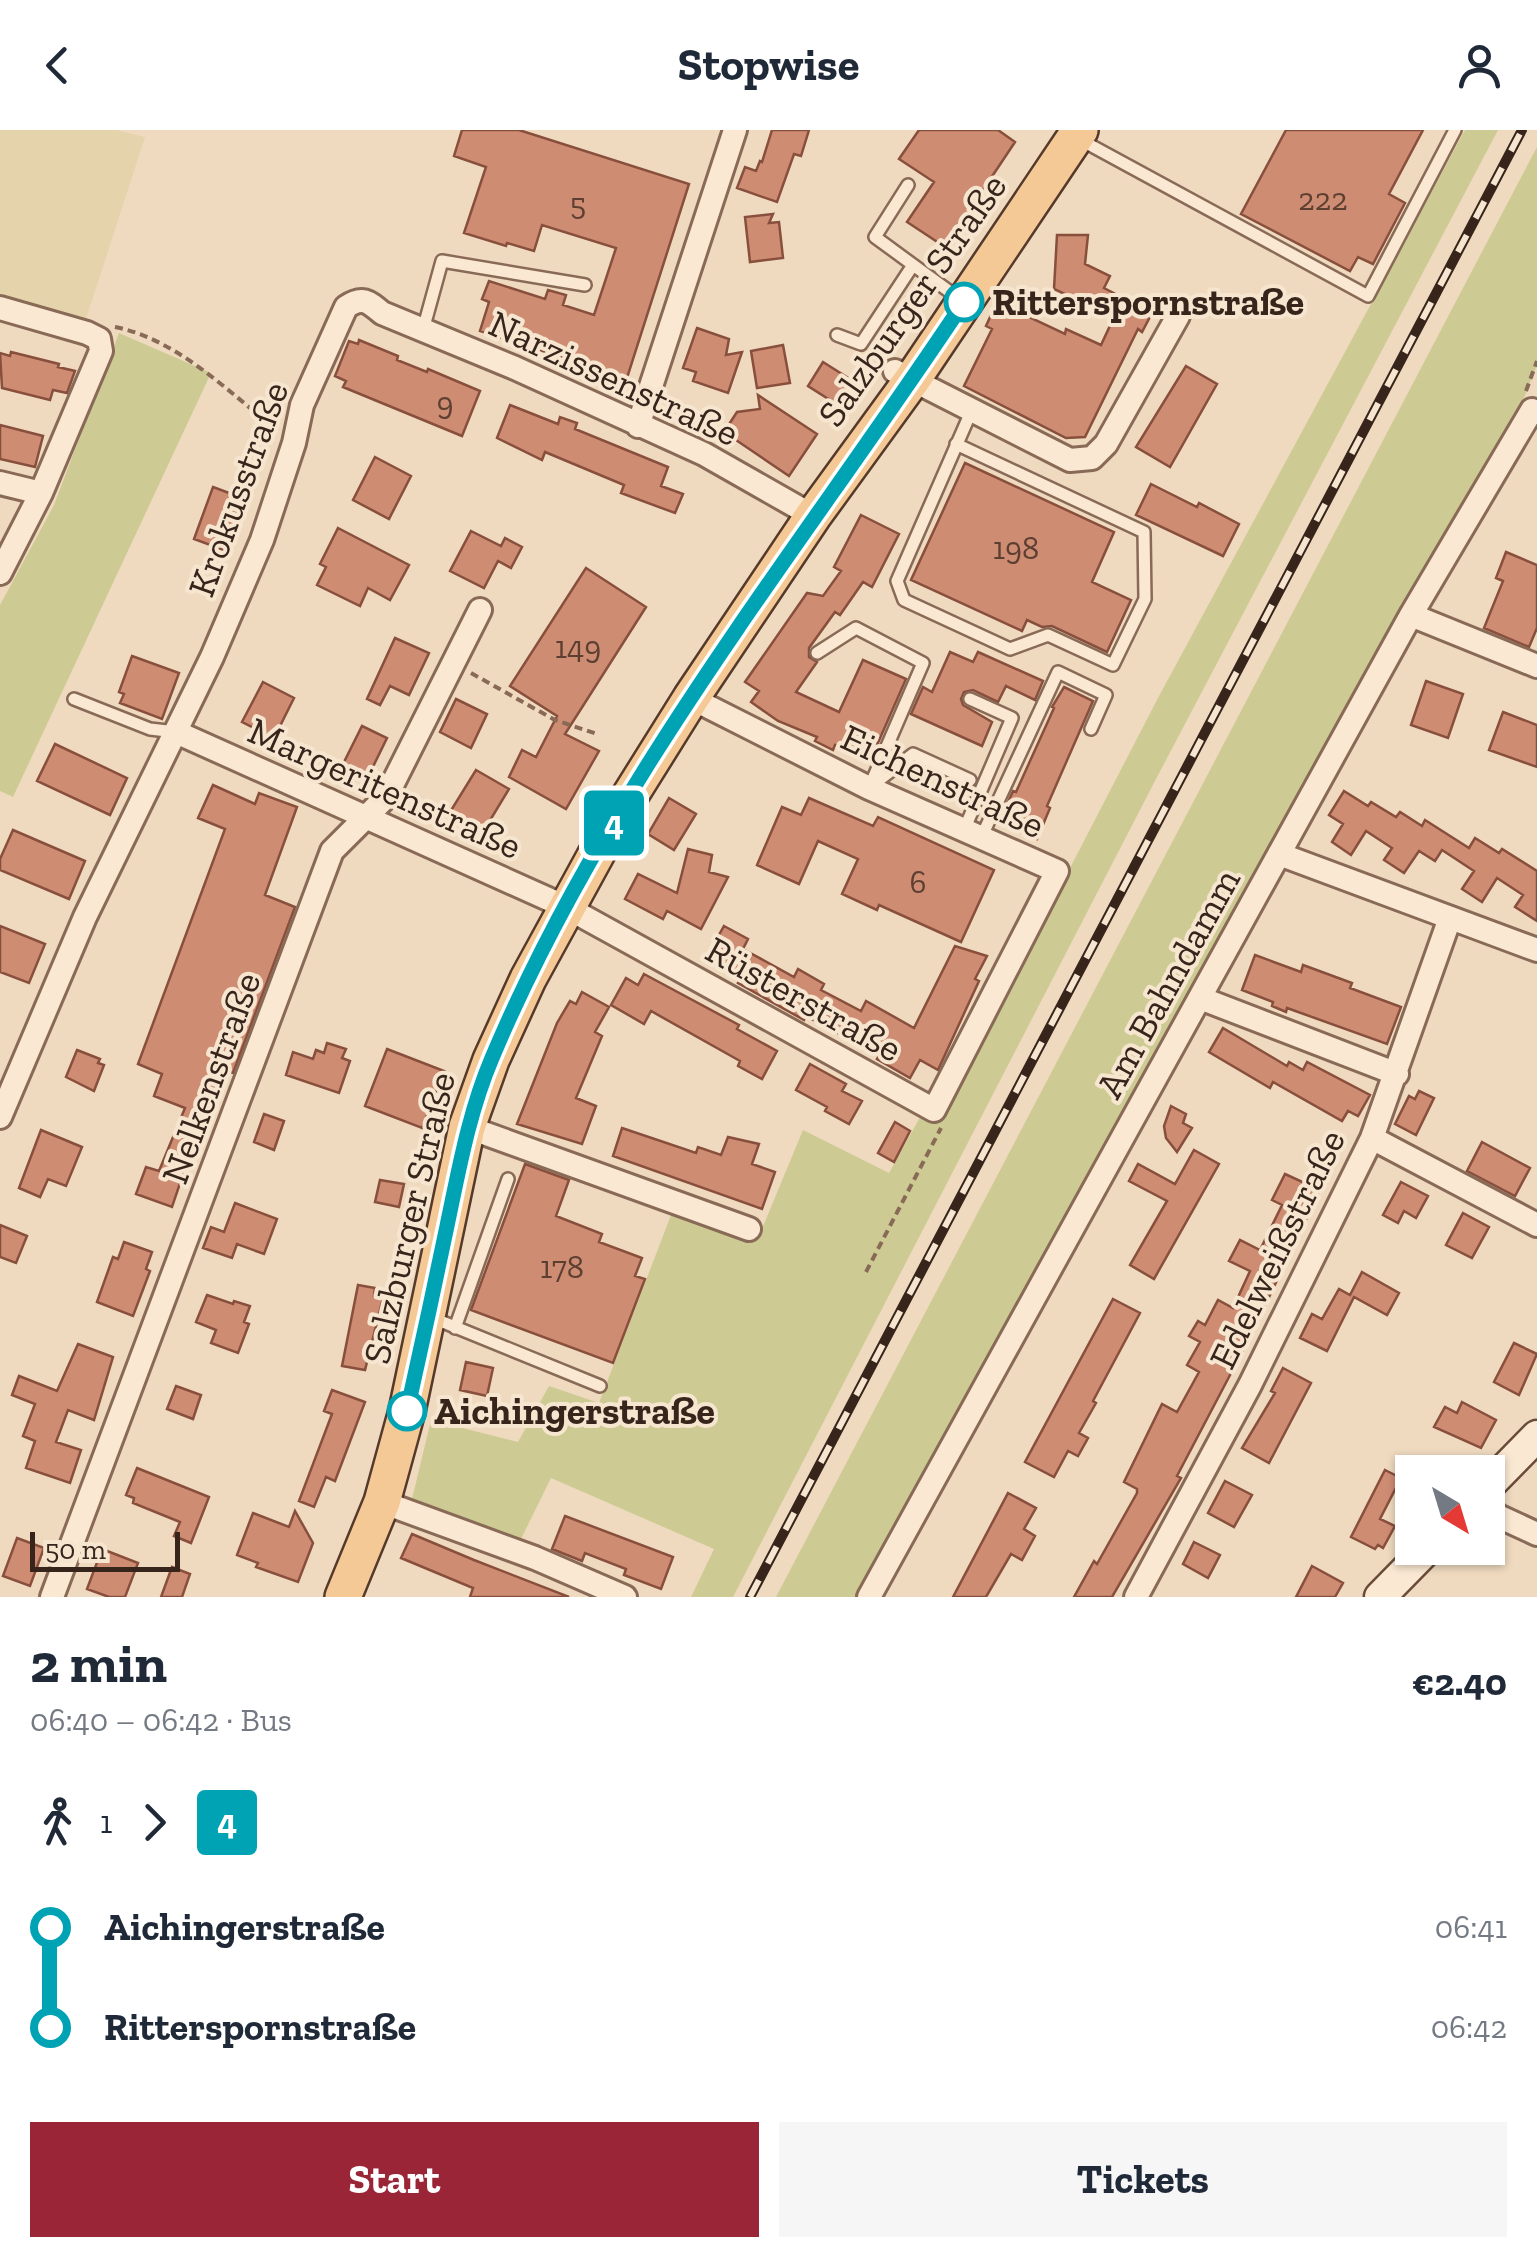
<!DOCTYPE html>
<html lang="en">
<head>
<meta charset="utf-8">
<style>
  :root { --surface:#fff; --page:#f6f6f7; --text:#1f2937; --muted:#747a83; --accent:#992536 }
  body { margin:0; font-family:"Zilla Slab",serif; background:var(--page); color:var(--text); height:100vh; display:flex; flex-direction:column; font-size:38px; white-space:nowrap }
  * { box-sizing:border-box; margin:0 }
  p { font-size:32px; color:var(--muted) }
  .icon { flex:none; width:55px; height:55px; fill:none; stroke:currentColor; stroke-width:2; stroke-linecap:round; stroke-linejoin:round }
  .map { position:relative; height:1467px; overflow:hidden }
  .drawer { display:flex; flex-direction:column; background:var(--surface); flex:1 }
  .drawer>* { flex:none }
  .badge { padding:0 20px; border-radius:8px; font-size:35px; line-height:65px }
  .needle { width:65px; rotate:142deg }
  .tools { position:absolute; left:1395px; top:1325px; display:grid; gap:20px }
  .tools a { display:grid; place-items:center; width:110px; height:110px; border-radius:0px; background:var(--surface); box-shadow:0 2px 8px #0004; font-size:50px }
  .scale { position:absolute; left:30px; bottom:25px; width:150px; box-sizing:border-box; padding-left:10px; border:5px solid #37251c; border-top:0; font-size:28px; line-height:35px; white-space:nowrap; color:#37251c; -webkit-text-stroke:8px #f6e5cf; paint-order:stroke }
  .map>.badge { position:absolute; translate:-50% -50%; box-shadow:0 0 0 5px #fff }
  .legs { display:flex; align-items:center; gap:15px; height:110px; padding:0 30px; font-size:32px }
  .legs p { margin-inline-start:auto }
  .overview { display:flex; align-items:center; justify-content:space-between; height:170px; padding:0 30px }
  h1 { font-size:55px; font-weight:700; line-height:75px }
  .button { display:flex; gap:20px; margin-top:auto; padding:20px 30px }
  .button a { flex:1; height:115px; border-radius:0px; background:var(--accent); color:#fff; font-size:40px; font-weight:700; line-height:115px; text-align:center }
  .button a+a { background:var(--page); color:var(--text) }
  ul { padding:0 30px; list-style:none }
  li { display:flex; align-items:center; gap:35px; height:100px; font-size:38px }
  li i { display:grid; place-items:center; width:15px; height:100%; margin:0 12px; background:currentColor }
  li i::after { content:''; width:25px; height:25px; margin:-12px; border:8px solid; border-radius:50%; background:var(--surface) }
  li p { margin-inline-start:auto }
  li:first-child i { background:linear-gradient(#0000 50%,currentColor 0) }
  li:last-child i { background:linear-gradient(currentColor 50%,#0000 0) }
  header { display:flex; justify-content:space-between; align-items:center; height:130px; padding:0 30px; background:var(--surface); font-size:45px; font-weight:700 }
  .map>svg:first-child { display:block }
  .farmland { fill:#e5d3ac }
  .green { fill:#cdcb93 }
  .building { fill:#ce8c73; stroke:#884f3c; stroke-width:2.5 }
  .lines { fill:none; stroke-linecap:round; stroke-linejoin:round }
  .lane-casing { stroke:#886a57; stroke-width:16 }
  .street-casing { stroke:#886a57; stroke-width:28 }
  .secondary-casing { stroke:#6a4b3a; stroke-width:35 }
  .primary-casing { stroke:#55392b; stroke-width:40 }
  .path { stroke:#886a57; stroke-width:4; stroke-dasharray:8 5; stroke-linecap:butt }
  .lane { stroke:#fae8d2; stroke-width:11 }
  .street { stroke:#fae8d2; stroke-width:22 }
  .secondary { stroke:#fae8d2; stroke-width:30 }
  .primary { stroke:#f4c995; stroke-width:35 }
  .rail-casing { stroke:#37251c; stroke-width:10 }
  .rail { stroke:#f6e5cf; stroke-width:6; stroke-dasharray:19; stroke-linecap:butt }
  .line-1-casing { stroke:#fff; stroke-width:22 }
  .line-1 { stroke:#00a3b4; stroke-width:15 }
  .stop-1-dot { fill:#fff; stroke:#00a3b4; stroke-width:5 }
  .labels { text-anchor:middle; dominant-baseline:central; stroke-width:8; stroke-linejoin:round; paint-order:stroke }
  .number-label { font-size:32px; fill:#5d3f32 }
  .street-label { font-size:38px; fill:#37251c; stroke:#f6e5cf }
  .stop-label { font-size:38px; font-weight:bold; fill:#37251c; stroke:#f6e5cf; text-anchor:start }
</style>
</head>
<body>
<header><svg class="icon" aria-label="back" viewBox="0 0 24 24"><path d="M15 5l-7 7 7 7"/></svg>Stopwise<svg class="icon" aria-label="person" viewBox="0 0 24 24"><circle cx="12" cy="8" r="4"/><path d="M4 21q1-7 8-7t8 7"/></svg></header>
<div class="map">
<svg width="1537" height="1467" viewBox="0 0 1537 1467">
  <rect width="100%" height="100%" fill="#efdabf"/>
  <path class="farmland" d="M0 0H117L145 7 86 189 0 166Z"/>
  <path class="green" d="M1465 0H1498L1156 649 733 1467H691L714 1419 551 1348 520 1411 412 1369 431 1290 518 1312 549 1256 599 1273 676 1072 759 1106 803 1000 889 1043 923 982 939 991 1158 568Z
    M1537 17V235L1522 273 1427 451 863 1467H776Z
    M119 203 211 243 13 667 0 661V475L54 375Z"/>
  <path class="building" d="M462 0H519L689 54 627 248 480 201 489 172 482 169 489 151 545 169 548 160 566 165 563 175 594 185 616 118 542 95 534 121 507 113 506 116 464 103 486 37 454 26Z
    M772 0H809L801 26 794 24 777 72 737 58 745 37 756 41 760 31 762 32Z
    M919 0H998L1015 12 945 117 907 92 934 52 899 29Z
    M1286 0H1423L1389 64 1405 73 1373 134 1358 127 1350 141 1241 84Z
    M773 84 769 93 779 92 783 128 750 132 745 87Z
    M1057 105H1088L1085 134 1110 146 1104 158 1152 183 1142 202 1138 199 1085 307 1066 308 964 256 992 199 986 196 997 172 1065 204 1066 199 1101 215 1114 187 1054 159Z
    M697 198 729 209 726 225 742 222 728 263 693 251 696 242 683 238Z
    M359 210 398 226 397 230 427 242 428 239 480 261 462 306 343 257 346 251 335 246 349 211 358 214Z
    M783 215 790 253 757 258 751 221Z
    M11 222 59 234 58 237 75 241 67 263 53 260 50 270 2 258 0 223 10 226Z
    M823 232 856 253 841 277 808 256Z
    M1186 236 1217 254 1170 337 1136 317Z
    M758 265 817 304 789 346 724 302 737 282 760 279Z
    M510 275 558 294 560 287 577 293 575 299 668 337 661 356 683 364 675 383 621 363 624 355 545 322 542 330 497 308Z
    M0 295 43 306 35 337 0 329Z
    M375 327 411 346 389 389 353 370Z
    M965 333 1114 402 1092 452 1131 470 1107 522 1052 496 1042 497 1027 490 1022 501 911 450Z
    M1151 354 1197 377 1199 373 1239 394 1223 426 1136 385Z
    M213 357 248 370 229 422 194 409Z
    M861 385 899 404 872 457 863 452 840 485 835 482 809 518V527L817 532 796 562 839 582 863 530 906 549 870 631 835 615 833 620 815 611 817 607 778 591 751 572 759 561 745 552 807 463 823 466 841 441 834 437Z
    M338 398 409 435 390 470 368 458 360 476 317 455 326 437 320 434Z
    M471 401 501 416 505 408 522 417 511 438 498 431 484 458 450 441Z
    M1506 422 1537 435V498L1529 517 1484 498 1503 451 1496 448Z
    M586 438 646 477 565 604 599 621 566 679 509 647 522 620 536 627 557 586 510 556Z
    M395 508 429 523 409 565 390 556 380 575 367 569Z
    M950 522 973 532 978 522 1043 551 1035 570 1006 556 998 572 973 560 964 562 961 569 963 575 992 592 982 616 911 584 923 557 932 562Z
    M132 526 179 543 162 589 120 573 124 564 119 562Z
    M1426 551 1463 564 1448 608 1411 595Z
    M263 552 294 568 274 608 242 592Z
    M1064 557 1093 571 1047 676 1050 678 1037 709 999 692 1013 661 1016 662 1054 578 1052 577Z
    M456 569 487 584 471 618 440 602Z
    M1503 582 1537 595V637L1489 620Z
    M362 596 387 608 366 651 341 638Z
    M55 614 127 648 110 685 37 651Z
    M476 640 509 659 483 702 450 682Z
    M213 655 255 674 259 663 297 677 265 765 295 777 233 943 225 940 196 1019 192 1018 172 1077 136 1064 146 1037 159 1041 185 978 154 966 162 944 138 934 225 699 198 688Z
    M1344 661 1368 676 1371 672 1396 687 1400 682 1422 696 1425 690 1469 718 1475 708 1499 723 1502 719 1537 741V791L1515 777 1523 765 1497 748 1482 772 1462 759 1474 741 1442 720 1435 731 1419 721 1404 743 1384 730 1392 718 1366 701 1351 725 1332 712 1343 694 1329 685Z
    M669 668 696 684 674 720 648 704Z
    M809 668 873 696 878 687 994 740 961 812 879 775 877 780 842 764 858 729 818 711 799 754 757 735 782 677 801 685Z
    M13 700 85 731 69 769 0 740V729Z
    M688 719 712 725 709 742 728 747 701 799 667 781 663 789 625 769 638 744 677 763Z
    M0 796 45 814 29 853 0 842Z
    M724 796 748 809 743 819 794 847 798 839 824 854 821 860 861 881 866 871 914 898 955 816 987 826 975 849 979 851 938 940 920 930 910 948 877 929 885 916 852 899 847 908 806 886 804 890 738 853 741 848 706 828Z
    M1255 825 1301 842 1303 835 1352 853 1350 858 1401 877 1387 914 1287 878 1286 882 1272 876 1273 872 1242 860Z
    M644 844 739 895 737 899 777 921 762 949 738 936 740 931 651 881 644 894 611 875 626 848 638 855Z
    M582 862 609 877 595 902 602 906 576 968 596 976 582 1014 517 994 557 893 570 871 576 874Z
    M1223 898 1287 936 1289 932 1303 940 1307 932 1370 965 1358 986 1348 981 1342 991 1273 952 1270 958 1209 922Z
    M327 913 346 919 342 928 350 931 339 963 286 945 293 922 313 929 316 920 324 923Z
    M387 919 444 941 422 998 365 976Z
    M77 920 100 929 98 933 104 935 94 961 66 947Z
    M810 934 846 954 842 961 862 971 849 994 825 981 827 977 796 960Z
    M1419 961 1434 968 1416 1005 1395 994 1409 966 1415 969Z
    M1171 976 1186 984 1183 993 1192 998 1177 1022 1166 1008 1164 996Z
    M264 984 284 991 274 1020 254 1012Z
    M895 992 910 1001 894 1032 878 1023Z
    M622 998 696 1023 698 1017 721 1025 728 1007 759 1014 752 1034 775 1042 762 1079 613 1026Z
    M41 1000 82 1017 66 1056 48 1049 40 1067 19 1058Z
    M1482 1012 1530 1038 1515 1066 1467 1041Z
    M1194 1020 1219 1034 1154 1149 1130 1135 1167 1071 1129 1051 1138 1034 1175 1054Z
    M525 1034 569 1050 556 1086 602 1104 599 1112 642 1128 635 1146 645 1149 613 1233 471 1180Z
    M1285 1044 1320 1060 1250 1207 1177 1346 1181 1348 1112 1467H1074L1094 1431 1097 1434 1137 1363V1359L1124 1352 1162 1274 1177 1282 1199 1242 1187 1235 1200 1212 1189 1206 1198 1191 1205 1195 1218 1170 1233 1178 1250 1141 1229 1131 1240 1110 1260 1120 1282 1075 1272 1070Z
    M380 1050 404 1054 399 1077 375 1072Z
    M1401 1052 1428 1066 1416 1088 1404 1081 1398 1093 1383 1085Z
    M235 1073 277 1089 264 1124 237 1114 232 1128 203 1118 211 1097 224 1102Z
    M1463 1083 1489 1097 1472 1128 1446 1115Z
    M0 1095 27 1106 16 1133 0 1127Z
    M124 1112 152 1122 146 1139 150 1141 133 1186 97 1172 113 1127 118 1129Z
    M1362 1142 1399 1163 1387 1185 1354 1167 1327 1221 1300 1208 1312 1184 1322 1189 1339 1159 1350 1165Z
    M358 1155 375 1158 374 1166 383 1168 365 1240 342 1236Z
    M207 1165 233 1174 234 1171 250 1176 244 1192 249 1194 238 1223 211 1213 216 1200 196 1192Z
    M1113 1169 1140 1183 1093 1271 1096 1273 1079 1303 1088 1308 1078 1326 1068 1321 1054 1347 1025 1332Z
    M1514 1213 1537 1224 1519 1265 1494 1252Z
    M78 1214 113 1227 94 1290 68 1280 56 1312 81 1320 70 1353 26 1338 35 1311 23 1306 35 1274 12 1265 19 1246 57 1261Z
    M466 1232 493 1238 487 1266 460 1260Z
    M1283 1238 1311 1253 1269 1333 1242 1318 1275 1263 1271 1261Z
    M176 1256 201 1265 193 1289 167 1279Z
    M332 1260 365 1272 335 1351 326 1347 314 1377 299 1371 332 1284 324 1281Z
    M1462 1272 1496 1290 1481 1318 1434 1297 1445 1277 1457 1283Z
    M137 1338 209 1367 191 1413 174 1406 180 1392 133 1373 134 1368 126 1365Z
    M1385 1340 1401 1348 1380 1389 1395 1396 1383 1418 1378 1415 1375 1419 1351 1407Z
    M1225 1351 1252 1365 1234 1397 1208 1383Z
    M1008 1363 1036 1378 1024 1399 1035 1406 1022 1430 1011 1424 986 1467H953Z
    M295 1381 313 1413 298 1452 256 1437 258 1433 237 1425 253 1383 289 1397Z
    M565 1386 673 1427 661 1459 624 1445 626 1439 585 1423 582 1431 552 1419Z
    M412 1404 474 1430 569 1467H470L473 1458 401 1428Z
    M17 1408 44 1418 30 1456 3 1446Z
    M1194 1412 1220 1425 1208 1448 1183 1434Z
    M102 1419 138 1433 125 1467H109L87 1459Z
    M1312 1436 1343 1453 1335 1467H1296Z
    M172 1437 190 1444 182 1467H161Z"/>
  <g class="lines">
    <g class="lane-casing">
      <path id="lane" d="M1079 9 1368 166 1455 0
        M908 55 875 107 961 170
        M423 200 442 131 585 155
        M837 205 861 214 913 135
        M956 314 1144 402 1145 469 1113 535 1048 505 1010 519 904 470 897 451 971 282
        M817 523 856 498 923 533 869 658
        M74 569 150 599 176 602
        M870 657 913 624 970 650
        M964 700 1012 588 970 569
        M981 708 1058 542 1106 565 1091 599
        M433 1188 600 1256
        M455 1198 508 1049"/>
    </g>
    <g class="street-casing">
      <path id="street" d="M0 178 87 203 99 209 101 221 41 363 0 443
        M895 241 1070 330 1092 328 1106 314 1178 186
        M638 296 735 0
        M0 353 41 363
        M1411 485 1537 536
        M176 602 566 777 934 980 1057 741 869 658 691 568
        M1279 724 1537 820
        M1200 868 1397 944
        M0 987 85 787 212 527 262 410 294 313 302 275 346 177C362 166 368 171 382 183L515 238 704 324 813 386
        M467 997 749 1099
        M1372 1008 1537 1095
        M382 1372 535 1428 625 1467
        M1488 1376 1498 1386 1537 1404
        M52 1467 332 721 386 667 480 480
        M869 1467 1411 485 1532 280 1537 283
        M1136 1467 1250 1255 1372 1008 1450 788"/>
    </g>
    <g class="secondary-casing">
      <path id="secondary" d="M1488 1356 1537 1306
        M1380 1467 1428 1418"/>
    </g>
    <g class="primary-casing">
      <path id="primary" d="M343 1467 382 1372 407 1281 467 997 491 930 528 849 616 688 691 568 813 386 912 250 1080 0"/>
    </g>
    <path class="path" d="M115 197C176 209 227 260 274 298
      M1526 261 1537 231
      M471 543 555 590 597 604
      M866 1142 941 998"/>
    <use href="#lane" class="lane"/>
    <use href="#street" class="street"/>
    <use href="#secondary" class="secondary"/>
    <use href="#primary" class="primary"/>
    <g class="rail-casing">
      <path id="rail" d="M750 1467 1522 0"/>
    </g>
    <use href="#rail" class="rail"/>
  </g>
  <g class="lines">
    <g class="line-1-casing">
      <path id="line-1" d="M407 1281C421 1219 434 1158 447 1096 459 1039 469 982 492 928 608 652 800 419 964 172"/>
    </g>
    <use href="#line-1" class="line-1"/>
  </g>
  <g class="stop-1-dot">
    <circle cx="964" cy="172" r="18"/>
    <circle cx="407" cy="1281" r="18"/>
  </g>
  <g class="labels">
    <g class="number-label">
      <text x="1323" y="69">222</text>
      <text x="578" y="74">5</text>
      <text x="445" y="273">9</text>
      <text x="1016" y="418">198</text>
      <text x="578" y="517">149</text>
      <text x="918" y="752">6</text>
      <text x="562" y="1137">178</text>
    </g>
    <g class="street-label">
      <text transform="translate(912 170) rotate(-55)">Salzburger Straße</text>
      <text transform="translate(614 248) rotate(25)">Narzissenstraße</text>
      <text transform="translate(238 359) rotate(-70)">Krokusstraße</text>
      <text transform="translate(943 651) rotate(25)">Eichenstraße</text>
      <text transform="translate(385 658) rotate(24)">Margeritenstraße</text>
      <text transform="translate(1168 853) rotate(-61)">Am Bahndamm</text>
      <text transform="translate(804 869) rotate(29)">Rüsterstraße</text>
      <text transform="translate(211 948) rotate(-70)">Nelkenstraße</text>
      <text transform="translate(409 1088) rotate(-77)">Salzburger Straße</text>
      <text transform="translate(1277 1119) rotate(-64)">Edelweißstraße</text>
    </g>
    <g class="stop-label">
      <text x="992" y="172">Ritterspornstraße</text>
      <text x="434" y="1281">Aichingerstraße</text>
    </g>
  </g>
</svg>
<div class="tools">
<a><svg class="needle" viewBox="-14 -14 28 28"><path d="M0-13l5 13h-10z" fill="#e53935"/><path d="M0 13l5-13h-10z" fill="#747a83"/></svg></a>
</div>
<div class="scale">50 m</div>
<b class="badge" style="left:614px;top:693px;background:#00a3b4;color:#fff">4</b>
</div>
<section class="drawer">
<div class="overview"><div><h1>2 min</h1><p>06:40 – 06:42 · Bus</p></div><b>€2.40</b></div>
<div class="legs"><svg class="icon" aria-label="walk" viewBox="0 0 24 24"><circle cx="13" cy="4" r="2"/><path d="M13 8l-2 6 4 7M11 14l-3 7M7 12l3-4h3l4 4"/></svg>1<svg class="icon" aria-label="forward" viewBox="0 0 24 24"><path d="M9 5l7 7-7 7"/></svg><b class="badge" style="background:#00a3b4;color:#fff">4</b></div>
<ul>
<li><i style="color:#00a3b4"></i><b>Aichingerstraße</b><p>06:41</p></li>
<li><i style="color:#00a3b4"></i><b>Ritterspornstraße</b><p>06:42</p></li>
</ul>
<div class="button"><a>Start</a><a>Tickets</a></div>
</section>
</body>
</html>
